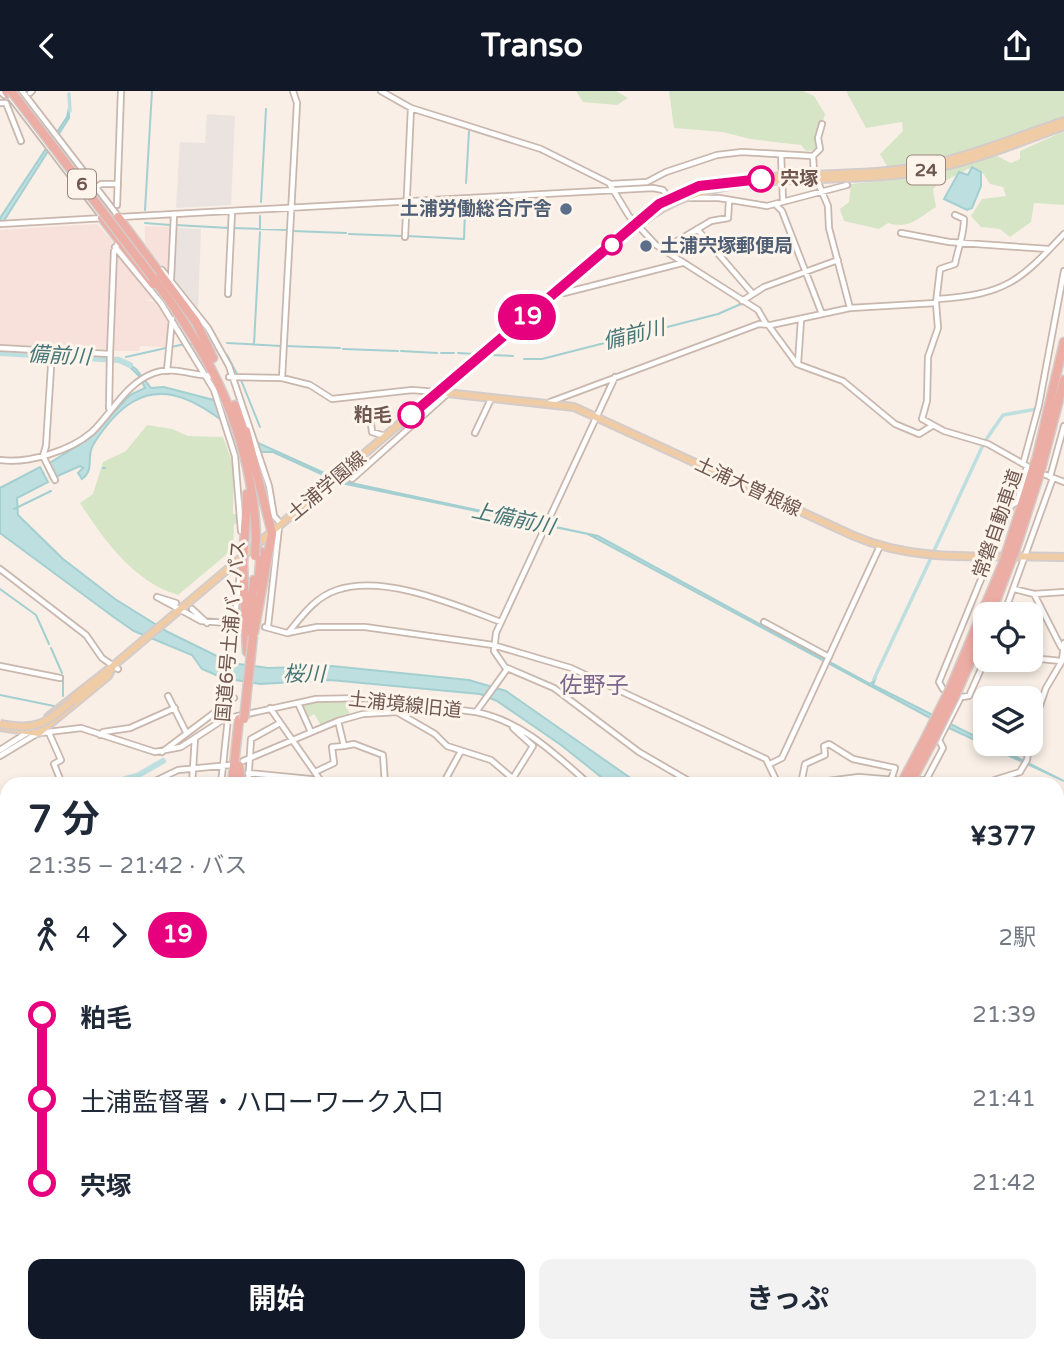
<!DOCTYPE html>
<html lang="ja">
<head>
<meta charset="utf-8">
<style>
  :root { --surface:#fff; --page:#f2f2f3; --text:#1f2937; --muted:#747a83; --accent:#111827 }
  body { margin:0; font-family:"Varela Round","Noto Sans JP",sans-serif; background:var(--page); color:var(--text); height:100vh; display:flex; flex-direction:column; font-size:26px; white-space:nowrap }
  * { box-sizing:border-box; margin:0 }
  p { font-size:23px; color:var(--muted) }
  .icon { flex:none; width:38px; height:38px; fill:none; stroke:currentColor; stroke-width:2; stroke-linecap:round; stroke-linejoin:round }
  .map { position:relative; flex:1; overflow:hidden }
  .drawer { position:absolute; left:0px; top:686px; width:1064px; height:576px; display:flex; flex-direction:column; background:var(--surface); border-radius:21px 21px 0 0; box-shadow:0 4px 10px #0003 }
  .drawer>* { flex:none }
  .badge { padding:0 14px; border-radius:23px; font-size:24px; line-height:46px }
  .controls { position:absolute; left:973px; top:511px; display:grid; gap:14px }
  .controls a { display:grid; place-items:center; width:70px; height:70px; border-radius:14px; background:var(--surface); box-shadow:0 4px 10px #0003; font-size:35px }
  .map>.badge { position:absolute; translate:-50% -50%; box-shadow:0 0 0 4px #fff }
  .legs { display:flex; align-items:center; gap:10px; height:77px; padding:0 28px; font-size:23px }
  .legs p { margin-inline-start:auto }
  .headline { display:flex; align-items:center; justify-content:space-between; height:119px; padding:0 28px }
  h1 { font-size:38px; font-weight:700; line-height:52px }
  .primary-button { display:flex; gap:14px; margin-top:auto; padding:14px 28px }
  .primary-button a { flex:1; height:80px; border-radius:14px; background:var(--accent); color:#fff; font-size:28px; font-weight:700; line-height:80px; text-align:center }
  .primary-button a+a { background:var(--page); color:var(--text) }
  ul { padding:0 28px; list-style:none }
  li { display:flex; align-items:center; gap:24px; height:84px; font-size:26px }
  li i { display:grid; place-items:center; width:10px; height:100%; margin:0 9px; background:currentColor }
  li i::after { content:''; width:18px; height:18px; margin:-9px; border:5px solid; border-radius:50%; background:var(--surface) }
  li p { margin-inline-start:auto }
  li:first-child i { background:linear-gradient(#0000 50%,currentColor 0) }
  li:last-child i { background:linear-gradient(currentColor 50%,#0000 0) }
  header { display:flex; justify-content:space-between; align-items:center; height:91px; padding:0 28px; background:var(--accent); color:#fff; font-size:32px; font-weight:700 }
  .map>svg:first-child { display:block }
  .commercial { fill:#f8e0db }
  .industrial { fill:#eae3df }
  .green { fill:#d6e5c6 }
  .water { fill:#bddfe0; stroke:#a4cfd1; stroke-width:2 }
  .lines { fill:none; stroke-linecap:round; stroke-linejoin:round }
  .stream { stroke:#a4cfd1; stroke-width:2 }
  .canal { stroke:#bddfe0; stroke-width:3.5 }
  .river { stroke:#bddfe0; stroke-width:6 }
  .minor-casing { stroke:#c9b7ad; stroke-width:8 }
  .major-casing { stroke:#d4ccca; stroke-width:10 }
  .highway-casing { stroke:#d4ccca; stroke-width:11 }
  .minor { stroke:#fff; stroke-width:4.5 }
  .major { stroke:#f0cca6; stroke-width:6 }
  .highway { stroke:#ecaea4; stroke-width:8 }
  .major-bridge-casing { stroke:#d4ccca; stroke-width:10; stroke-linecap:butt }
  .highway-bridge-casing { stroke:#d4ccca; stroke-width:11; stroke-linecap:butt }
  .major-bridge { stroke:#f0cca6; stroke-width:6 }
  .highway-bridge { stroke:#ecaea4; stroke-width:8 }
  .line-1-casing { stroke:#fff; stroke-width:16 }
  .line-1 { stroke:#e6007e; stroke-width:10 }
  .stop-1-dot { fill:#fff; stroke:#e6007e; stroke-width:3.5 }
  .service-dot { fill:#5c6f8a; stroke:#fdf4eb; stroke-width:2.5 }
  .labels { text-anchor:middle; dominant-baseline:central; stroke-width:6; stroke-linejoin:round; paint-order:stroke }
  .shield { fill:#fdf4eb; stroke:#9a857d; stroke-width:2 }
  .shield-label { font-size:18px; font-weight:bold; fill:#6f564e }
  .stop-label { font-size:19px; font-weight:bold; fill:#6f564e; stroke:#fdf4eb; text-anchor:start }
  .service-label { font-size:19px; font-weight:bold; fill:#4e5e75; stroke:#fdf4eb; text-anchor:end }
  .street-label { font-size:19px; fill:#6f564e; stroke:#fdf4eb }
  .water-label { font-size:21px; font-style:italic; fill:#477779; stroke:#fdf4eb }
  .quarter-label { font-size:23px; fill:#7a668c; stroke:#fdf4eb }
</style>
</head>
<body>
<header><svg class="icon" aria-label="back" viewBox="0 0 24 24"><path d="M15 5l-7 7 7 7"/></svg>Transo<svg class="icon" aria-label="share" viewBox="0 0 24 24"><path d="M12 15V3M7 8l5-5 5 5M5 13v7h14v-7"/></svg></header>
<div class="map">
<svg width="1064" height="1261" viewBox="0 0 1064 1261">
  <rect width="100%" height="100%" fill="#f9efe6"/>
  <path class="commercial" d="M97 133 112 150 108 258 0 253V139Z
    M145 135 172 136 169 184 145 153Z
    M115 160H120L156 208 145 209 155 211 169 227 167 256 140 255 139 260H112Z"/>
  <path class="industrial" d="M207 23 235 25 231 114 176 117 180 51 205 52Z
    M175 137 201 138 198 217 173 186Z"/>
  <path class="green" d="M576 0H616L628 7 617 14 583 11Z
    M669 0H803L814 5 825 23 815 59 806 60 801 54 750 48 723 41 674 37Z
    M846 0H1064V25L955 64 888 77 880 63 903 40 902 31 866 37Z
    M1064 40V114L1034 112 1031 131 1010 146 1000 138 981 136 971 125 982 108 1006 105 1003 96 990 93 983 82 972 76 937 94 933 98 936 116C919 126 910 139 888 132L879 138 844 130 840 118 849 111 851 93 911 87 997 65 1011 72 1020 68V60Z
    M147 334 172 338 188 345 223 346 234 376 233 423H239V432L234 433 233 458 178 504C134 491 104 449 80 412L93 403 103 371 126 360Z
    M317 609H345L350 625 321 634 314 623 308 627 299 612Z"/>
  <path class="water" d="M69 17V27L0 136V127L67 26Z
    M972 76 981 81V95L972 117 967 119 944 108 959 81 968 84Z
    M124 270 136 278 151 297 164 296 225 312 258 352 342 390 598 445 870 593 875 589 873 594 1064 690 949 637 588 443 341 392 273 361H261C200 310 149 264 93 354 86 366 95 379 82 388L78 382 83 377 80 375 51 388 45 375 90 347 130 304 145 297 140 286Z
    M40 376 48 391 17 407 18 424 63 468 115 508 168 541 231 572 268 577 332 575 469 589 506 600 639 693H610L561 654 497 610 480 603 330 589 260 593 223 587 202 578 192 564 134 540 115 527 0 442V397Z"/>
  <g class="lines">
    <path class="stream" d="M466 92 469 40
      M261 111 266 18
      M145 119 152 0
      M145 132 170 134
      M175 134 229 137
      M233 137 287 139
      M260 138V125
      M292 140 346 142
      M349 143 402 145
      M407 145 464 148 465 119
      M227 252 281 255
      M190 253H192
      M254 253 260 141
      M285 255 340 257
      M171 256 185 253
      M343 258 398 260
      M401 260 437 262
      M441 262H454
      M458 262 475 263
      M227 264 237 283
      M491 264 513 265
      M126 266 166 257
      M524 268H542L718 223 741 213
      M241 289 260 336
      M103 377H105
      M14 418 51 400
      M0 498 36 524 49 553
      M51 557 62 582
      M0 604 54 615
      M63 605V585
      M144 693 176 677 192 675
      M0 1017 4 1037
      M4 1041 7 1057
      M44 1255 45 1261
      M161 1255 162 1261
      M280 1255 281 1261
      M338 1255 339 1261
      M371 1261 405 1255"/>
    <path class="canal" d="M69 3 70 20
      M985 350 1003 324 1037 318
      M933 462 983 354
      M874 588 930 469
      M803 1255V1261
      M908 1255V1261
      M1012 1255V1261"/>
    <path class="river" d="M0 262 119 269 130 274
      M107 693 137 685 163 670"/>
    <g class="minor-casing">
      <path id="minor" d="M0 0 4 4
        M22 0 118 125
        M381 0 411 17 541 58 609 92 629 125 656 154 758 219 766 233
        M30 2 32 0
        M8 3 102 126
        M0 12H6L21 50
        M822 33 818 47 820 58 813 65 814 82 828 115 829 137 850 217
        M781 63 783 110
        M611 93 647 91 666 81 717 64 742 61 813 65
        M87 103 101 93H118
        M690 107H719L767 115 847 94
        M117 114 121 0
        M776 114 782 120 822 223
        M955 124 964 128C964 145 958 157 955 173L940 178 936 212 938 237 928 266 927 310 922 328 944 340 988 353 1027 375 1017 411 1011 415 939 591 943 598 961 606
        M120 126 653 97 663 99 671 110
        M0 133 104 127
        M697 138 752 202
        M901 142 949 151 1048 158
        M405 146 411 17
        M115 156 161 212 214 299 235 365 241 440
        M662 159 711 130 728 127 729 110
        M162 179 208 237 229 275 269 395 274 425 281 433
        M171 188 174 123
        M559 199 564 202 682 172
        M228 203 232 120
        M938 208C1006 203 1019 191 1064 143
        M742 210 764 196 838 169
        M769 235 797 273 843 290 895 333 919 343 932 335
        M0 257 110 263 114 160 117 154
        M52 260 46 355 43 365 55 389
        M798 272 801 229
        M167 280 172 228
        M229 286 282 287 310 294 332 308 412 299 437 301
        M615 286 496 542 494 560 505 576 554 597 639 661 694 693
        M282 287 297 12 293 0
        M550 311 759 233 771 234 850 217 936 212
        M109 317 110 263
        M365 320 370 324 372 341 385 345
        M475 342 491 308
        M0 369C28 373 70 360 92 341 112 322 126 292 154 282 172 275 194 285 213 285
        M1023 373 1039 314 1064 180
        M1046 384 1064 391
        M1050 386 1064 335
        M352 388 447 303
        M231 476 240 483 234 533
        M0 478 86 544 102 567 118 578
        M1014 498 1034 503 1064 501
        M1034 503 1061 556
        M157 506 201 530 240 533
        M157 506 176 512
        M192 518 207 532
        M1004 523 1053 387
        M764 531 829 566
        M268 535 279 436
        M265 536 287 542 317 536H365L493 554 571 577 766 668 778 693
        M288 542C302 525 315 506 337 499 385 483 455 514 501 531
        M1031 567 1061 570
        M0 575 60 587
        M168 605 186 641
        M298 612 311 641
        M270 617 323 693
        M476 621C522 630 555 663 589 693
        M338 630 363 623 397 621 435 643 447 655 491 669 519 693
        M1031 641 1046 597 1062 570 1064 552
        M40 642 81 637 155 661 181 656 224 628 316 608 366 607 476 621 507 578
        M49 642 61 669 54 673 62 693
        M100 644 103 641 130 637 175 617
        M0 659 30 640
        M162 661 234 607
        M0 665 38 642
        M243 670 338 630 344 655 354 653 383 664 385 693
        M770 673 782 667 880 455
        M315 681 334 672 332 656 344 655
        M248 682 320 689
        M513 687 533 655 513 637
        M920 689 960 693
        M149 693 178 679 230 674
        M192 693 195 647
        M221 693 228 627
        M248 693 251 648 280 632
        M443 693 461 660
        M801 693 805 673 825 664 824 655 829 653 853 668 895 677 891 689
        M804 693 859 686 895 689
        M924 693 943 657 939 649 961 606 969 605 985 569
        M982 693 1020 681 1027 669 1029 653
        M0 723 7 721
        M0 812 7 829
        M0 845 7 843
        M1 907 7 931
        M0 962 7 960
        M0 1040 7 1039
        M1057 1092 1064 1095
        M80 1255 81 1261
        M546 1255 573 1261
        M661 1258 678 1255
        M85 1261 90 1255
        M401 1261 424 1255
        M472 1261 533 1255
        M582 1261 583 1255"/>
    </g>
    <g class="major-casing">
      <path id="major" d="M645 129C714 75 825 95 910 82 964 74 1013 54 1064 35
        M438 301 574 316 854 445C921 474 993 463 1064 466
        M48 626 113 575 661 112C729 74 834 90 912 77 965 68 1013 47 1064 30
        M0 636 39 642 108 585 113 575
        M0 783 7 780
        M714 1261 715 1255"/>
    </g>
    <g class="highway-casing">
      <path id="highway" d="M6 0 8 3
        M118 126 196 231 213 267
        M102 127 153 193
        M153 187C212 265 252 345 256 445
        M235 314 245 345
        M246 340 272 442 254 541
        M1007 460 1037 366 1064 251
        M1015 460 1040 382 1064 289
        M258 496 261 461
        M991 523 1011 470
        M249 535 254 489
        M247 561 243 473 247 403
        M950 598 1004 470
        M957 601 985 537
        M239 675 241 693
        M232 693 239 628
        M901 693 925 648
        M910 693 932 652
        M95 1261 99 1255
        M731 1261V1255
        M739 1261V1255"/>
    </g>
    <use href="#minor" class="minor"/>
    <use href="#major" class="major"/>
    <use href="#highway" class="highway"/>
    <g class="major-bridge-casing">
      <path id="major-bridge" d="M0 633C37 640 45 633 73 609"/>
    </g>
    <g class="highway-bridge-casing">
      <path id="highway-bridge" d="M11 0 153 187
        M255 465 256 445
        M1004 470 1007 460
        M1011 470 1015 460
        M244 628 253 545
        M925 648 950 598
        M932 652 957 601"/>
    </g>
    <use href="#major-bridge" class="major-bridge"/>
    <use href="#highway-bridge" class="highway-bridge"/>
  </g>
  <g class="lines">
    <g class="line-1-casing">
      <path id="line-1" d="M411 324 659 113 699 95 761 88"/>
    </g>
    <use href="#line-1" class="line-1"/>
  </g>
  <g class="stop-1-dot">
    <circle cx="761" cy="88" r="12"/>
    <circle cx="612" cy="154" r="9"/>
    <circle cx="411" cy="324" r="12"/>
  </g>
  <g class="service-dot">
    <circle cx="566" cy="118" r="7"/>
    <circle cx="646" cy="155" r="7"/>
  </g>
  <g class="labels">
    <g class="shield">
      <rect x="907" y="64.5" width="38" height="29" rx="5"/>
      <rect x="68" y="78.5" width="28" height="29" rx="5"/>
    </g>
    <g class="shield-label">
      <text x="926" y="79">24</text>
      <text x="82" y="93">6</text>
    </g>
    <g class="stop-label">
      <text x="780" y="88">宍塚</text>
      <text x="392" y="324" text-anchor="end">粕毛</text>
    </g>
    <g class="service-label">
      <text x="552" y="118">土浦労働総合庁舎</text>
      <text x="660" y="155" text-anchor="start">土浦宍塚郵便局</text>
    </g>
    <g class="street-label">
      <text transform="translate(327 395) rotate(-40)">土浦学園線</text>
      <text transform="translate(748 396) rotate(25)">土浦大曽根線</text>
      <text transform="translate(998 433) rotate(-71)">常磐自動車道</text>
      <text transform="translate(231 540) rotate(-85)">国道6号土浦バイパス</text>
      <text transform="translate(405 614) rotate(6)">土浦境線旧道</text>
    </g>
    <g class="water-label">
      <text transform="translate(634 244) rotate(-14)">備前川</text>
      <text transform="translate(59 265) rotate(3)">備前川</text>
      <text transform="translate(513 428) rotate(12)">上備前川</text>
      <text x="304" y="583">桜川</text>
    </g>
    <g class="quarter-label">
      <text x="594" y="595">佐野子</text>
    </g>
  </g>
</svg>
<div class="controls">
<a><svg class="icon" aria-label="locate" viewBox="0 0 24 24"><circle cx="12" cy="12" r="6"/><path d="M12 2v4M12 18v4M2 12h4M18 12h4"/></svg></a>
<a><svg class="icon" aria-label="layers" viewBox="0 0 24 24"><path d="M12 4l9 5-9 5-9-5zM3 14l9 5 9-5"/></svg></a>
</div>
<b class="badge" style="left:527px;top:226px;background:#e6007e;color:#fff">19</b>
<section class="drawer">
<div class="headline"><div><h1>7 分</h1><p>21:35 – 21:42 · バス</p></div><b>¥377</b></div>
<div class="legs"><svg class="icon" aria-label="walk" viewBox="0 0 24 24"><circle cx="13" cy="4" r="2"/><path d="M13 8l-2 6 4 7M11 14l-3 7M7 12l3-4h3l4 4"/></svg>4<svg class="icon" aria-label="forward" viewBox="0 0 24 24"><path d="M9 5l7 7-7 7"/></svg><b class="badge" style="background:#e6007e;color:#fff">19</b><p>2駅</p></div>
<ul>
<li><i style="color:#e6007e"></i><b>粕毛</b><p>21:39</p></li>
<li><i style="color:#e6007e"></i><span>土浦監督署・ハローワーク入口</span><p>21:41</p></li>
<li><i style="color:#e6007e"></i><b>宍塚</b><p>21:42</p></li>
</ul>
<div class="primary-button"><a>開始</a><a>きっぷ</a></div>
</section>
</div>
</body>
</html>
